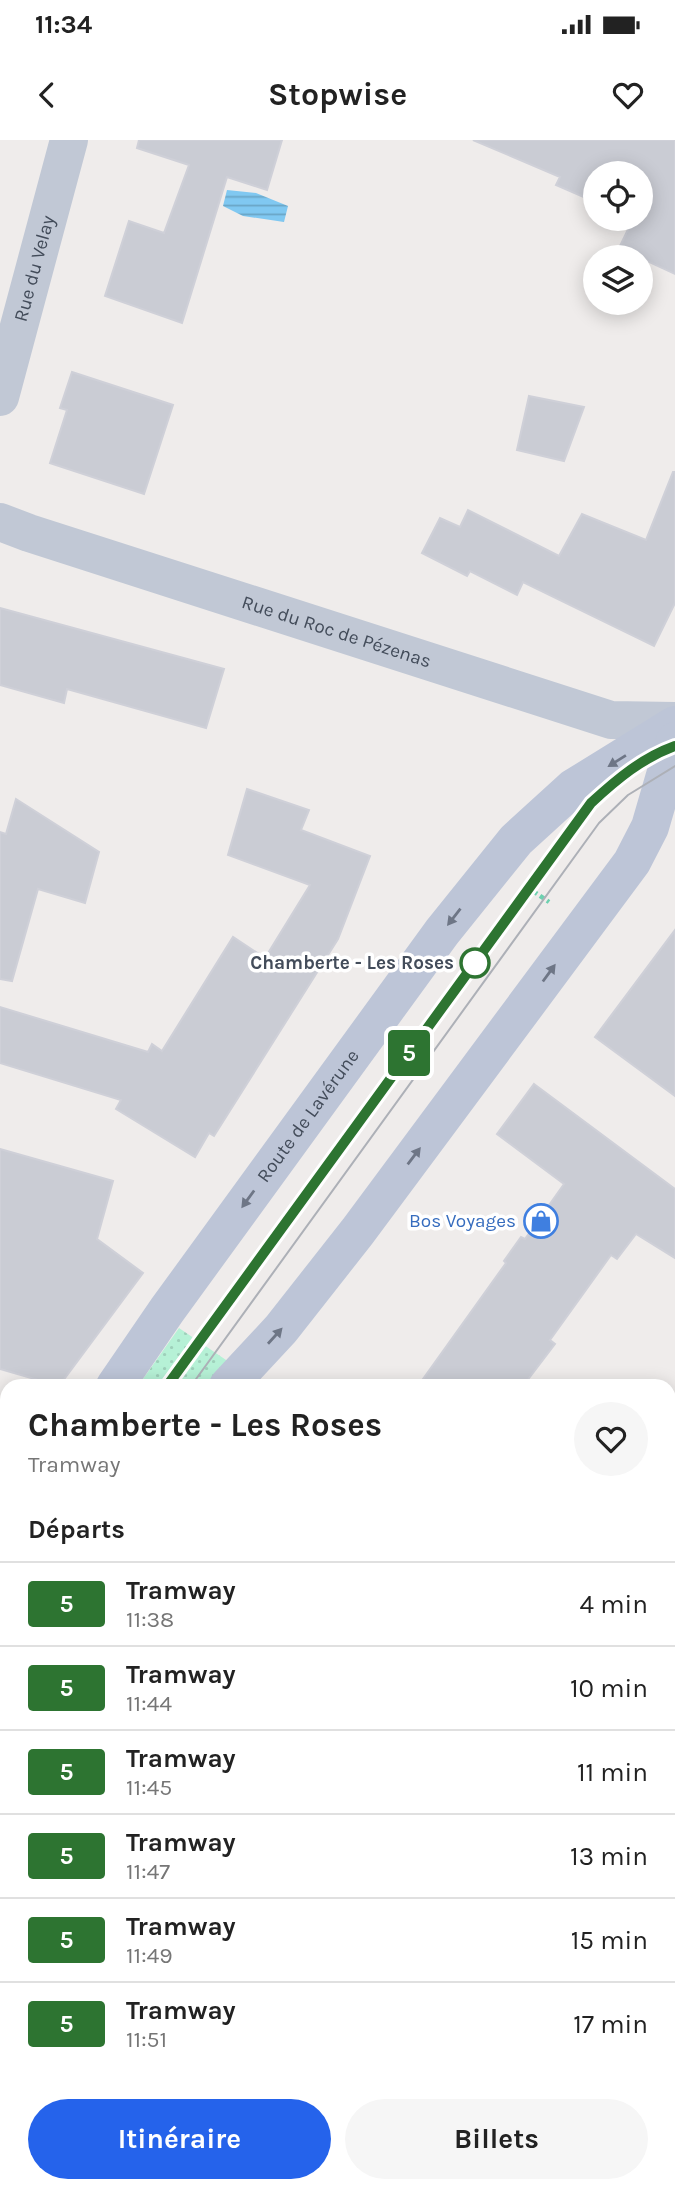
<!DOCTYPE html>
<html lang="fr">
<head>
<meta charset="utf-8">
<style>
  :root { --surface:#fff; --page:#f6f6f6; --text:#222; --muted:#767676; --line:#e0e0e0; --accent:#2563eb }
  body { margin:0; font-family:Karla,sans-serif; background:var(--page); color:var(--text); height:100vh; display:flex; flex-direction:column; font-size:26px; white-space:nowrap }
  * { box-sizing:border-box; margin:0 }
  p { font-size:23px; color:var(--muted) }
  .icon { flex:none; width:38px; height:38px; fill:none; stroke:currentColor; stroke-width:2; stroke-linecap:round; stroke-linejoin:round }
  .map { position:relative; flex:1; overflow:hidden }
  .details { position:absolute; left:0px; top:1239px; width:676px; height:814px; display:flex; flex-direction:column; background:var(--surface); border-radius:21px 21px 0 0; box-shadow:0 4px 18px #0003 }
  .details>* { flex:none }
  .badge { padding:0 14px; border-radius:5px; font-size:24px; line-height:46px }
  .tools { position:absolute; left:583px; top:21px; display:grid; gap:14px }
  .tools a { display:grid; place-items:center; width:70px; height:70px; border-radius:50%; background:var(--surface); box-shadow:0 4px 18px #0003; font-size:35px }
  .map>.badge { position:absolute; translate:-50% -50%; box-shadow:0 0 0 4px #fff }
  h2 { padding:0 28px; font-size:26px; line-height:63px }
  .round { display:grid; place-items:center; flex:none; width:74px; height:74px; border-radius:37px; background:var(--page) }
  .summary { display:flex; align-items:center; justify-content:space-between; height:119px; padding:0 28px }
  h1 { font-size:33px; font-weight:700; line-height:52px }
  .primary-button { display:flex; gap:14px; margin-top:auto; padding:14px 28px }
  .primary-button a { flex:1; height:80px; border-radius:42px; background:var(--accent); color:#fff; font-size:28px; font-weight:700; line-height:80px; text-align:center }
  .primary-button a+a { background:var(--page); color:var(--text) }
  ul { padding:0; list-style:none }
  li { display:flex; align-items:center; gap:21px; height:84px; padding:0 28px; border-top:2px solid var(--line) }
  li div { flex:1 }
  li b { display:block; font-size:26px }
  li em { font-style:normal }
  li .badge { min-width:77px; font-weight:700; text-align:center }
  .status { display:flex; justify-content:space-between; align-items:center; height:49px; padding:0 35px; background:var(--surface); direction:ltr }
  .status svg { height:19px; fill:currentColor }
  header { display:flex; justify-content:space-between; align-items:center; height:91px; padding:0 28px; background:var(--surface); font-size:32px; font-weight:700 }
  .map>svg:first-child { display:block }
  .grass { fill:url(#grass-dots) }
  .water { fill:url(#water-rules) }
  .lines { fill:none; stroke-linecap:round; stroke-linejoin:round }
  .stream { stroke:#80c8f1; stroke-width:14 }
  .building { fill:#caccd4; stroke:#cfd0d8; stroke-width:2 }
  .path { stroke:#6cd1af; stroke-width:4.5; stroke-dasharray:5 3.5; stroke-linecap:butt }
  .lane { stroke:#c1c8d5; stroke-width:19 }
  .street { stroke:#c1c8d5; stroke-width:38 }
  .secondary { stroke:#bdc5d7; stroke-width:38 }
  .tram { stroke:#adb0b7; stroke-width:2 }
  .oneway { fill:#6e7686 }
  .line-casing { stroke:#fff; stroke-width:16 }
  .line { stroke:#2d7431; stroke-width:10 }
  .stop-dot { fill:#fff; stroke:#2d7431; stroke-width:3.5 }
  .labels { text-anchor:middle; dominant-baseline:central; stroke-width:7; stroke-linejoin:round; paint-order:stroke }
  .street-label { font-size:19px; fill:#434c5a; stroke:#fff }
  .stop-label { font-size:19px; font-weight:bold; fill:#434c5a; stroke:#fff; text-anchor:end }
  .shop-label { font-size:19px; fill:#366cbe; stroke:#fff; text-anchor:end }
</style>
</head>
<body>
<div class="status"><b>11:34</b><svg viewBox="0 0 49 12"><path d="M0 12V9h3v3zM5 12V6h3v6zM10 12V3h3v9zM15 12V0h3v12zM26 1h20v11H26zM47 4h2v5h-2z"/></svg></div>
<header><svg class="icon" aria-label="back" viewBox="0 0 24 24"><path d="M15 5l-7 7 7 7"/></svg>Stopwise<svg class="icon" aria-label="heart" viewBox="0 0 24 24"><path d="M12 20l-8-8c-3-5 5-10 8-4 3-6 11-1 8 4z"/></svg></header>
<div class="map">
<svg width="675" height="2052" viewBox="0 0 675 2052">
  <defs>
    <pattern id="grass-dots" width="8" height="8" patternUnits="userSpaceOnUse" patternTransform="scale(1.75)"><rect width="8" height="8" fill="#b6f1d6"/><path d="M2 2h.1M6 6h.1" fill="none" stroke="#9ed0ba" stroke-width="1.8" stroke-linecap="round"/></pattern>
    <pattern id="water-rules" width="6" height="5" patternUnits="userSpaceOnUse" patternTransform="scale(1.75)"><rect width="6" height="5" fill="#80c8f1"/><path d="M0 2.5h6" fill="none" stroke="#6aa5c6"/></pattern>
  </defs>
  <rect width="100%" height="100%" fill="#efeceb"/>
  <path class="grass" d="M179 1188 229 1222 211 1246H138Z
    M7 1427V1526L0 1535V1437Z"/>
  <path class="water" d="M227 50 256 53 288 66 284 82 243 76 223 66Z"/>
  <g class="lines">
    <path class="stream" d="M668 1483H675"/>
  </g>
  <path class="building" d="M139 0H282L267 50 227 37 182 183 105 156 129 81 164 93 189 25 137 8Z
    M473 0H675V134L619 108 633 79H640V33H595V62L556 45 560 37Z
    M72 232 173 265 144 354 50 323 67 270 60 268Z
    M529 256 584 267 564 321 517 310Z
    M673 332H675V463L654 506 523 442 517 455 470 431 467 436 422 413 440 378 460 387 468 370 559 416 582 374 646 400Z
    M0 468 224 529 206 588 67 549 64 563 0 545Z
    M247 649 309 670 301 690 370 716 338 799 214 996 209 993 195 1017 116 969 121 960 0 923V867L148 912 152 904 162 911 233 797 265 818 310 745 228 715Z
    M16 659 99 712 85 763 38 749 12 841 0 839V692L6 694Z
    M675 790V956L595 897Z
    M534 944 675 1049V1118L636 1094 617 1119 611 1115 550 1200 555 1204 523 1246H418L506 1123 504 1121 521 1097 525 1099 564 1044 497 994Z
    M0 1009 113 1041 97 1099 143 1133 59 1246 0 1229Z"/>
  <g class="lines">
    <path class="path" d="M533 751 549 762"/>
    <path class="lane" d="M0 1329 7 1331
      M668 1536 675 1535
      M82 2052 86 2046"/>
    <g class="street">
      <path id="s1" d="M0 257 69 0"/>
      <path id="s2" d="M0 382 29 393 611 580 675 581"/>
    </g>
    <g class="secondary">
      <path id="s3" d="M115 1246 167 1170 442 792 516 700 573 648 675 585"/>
      <path d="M228 1246 281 1189 358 1091 632 722 650 687 675 601"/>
      <path d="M0 1411 7 1401"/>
      <path d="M0 1549 7 1539"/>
    </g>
    <path class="tram" d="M167 1246 591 663C617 640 642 618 675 606
      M191 1246 599 683 628 655 675 626
      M0 1475 7 1465
      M0 1510 7 1500"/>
  </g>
  <defs><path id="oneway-solid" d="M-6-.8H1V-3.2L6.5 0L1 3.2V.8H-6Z" transform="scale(1.75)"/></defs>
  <g class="oneway">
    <use href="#oneway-solid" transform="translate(617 621) rotate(148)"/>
    <use href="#oneway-solid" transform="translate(454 777) rotate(128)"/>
    <use href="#oneway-solid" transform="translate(549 833) rotate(-54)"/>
    <use href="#oneway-solid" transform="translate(414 1016) rotate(-53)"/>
    <use href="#oneway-solid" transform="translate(248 1059) rotate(126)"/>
    <use href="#oneway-solid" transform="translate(275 1196) rotate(-48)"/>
  </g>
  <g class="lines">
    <g class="line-casing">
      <path id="line" d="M167 1246 591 663C617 639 642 618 675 606"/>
    </g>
    <use href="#line" class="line"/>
  </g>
  <defs>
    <g id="shop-ring" transform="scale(1.75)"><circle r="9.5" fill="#fff" stroke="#3f7fe0" stroke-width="1.5"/><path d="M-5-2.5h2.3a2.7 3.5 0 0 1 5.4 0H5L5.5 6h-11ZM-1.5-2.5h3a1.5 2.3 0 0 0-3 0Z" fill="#3f7fe0"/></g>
  </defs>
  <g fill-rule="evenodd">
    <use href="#shop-ring" x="541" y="1081"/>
  </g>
  <circle class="stop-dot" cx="475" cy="823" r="14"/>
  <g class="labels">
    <g class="street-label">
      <text stroke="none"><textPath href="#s1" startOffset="133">Rue du Velay</textPath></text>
      <text stroke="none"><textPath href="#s2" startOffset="354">Rue du Roc de Pézenas</textPath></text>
      <text stroke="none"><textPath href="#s3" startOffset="332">Route de Lavérune</textPath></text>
    </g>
    <g class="stop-label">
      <text x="454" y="823">Chamberte - Les Roses</text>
    </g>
    <g class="shop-label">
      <text x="516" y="1081">Bos Voyages</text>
    </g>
  </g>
</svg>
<div class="tools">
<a><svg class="icon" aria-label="locate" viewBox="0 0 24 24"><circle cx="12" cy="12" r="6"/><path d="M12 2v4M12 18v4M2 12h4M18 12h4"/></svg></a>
<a><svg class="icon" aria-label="layers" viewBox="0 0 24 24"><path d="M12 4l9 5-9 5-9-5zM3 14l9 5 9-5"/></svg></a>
</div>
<b class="badge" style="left:409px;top:913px;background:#2d7431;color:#fff">5</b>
<section class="details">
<div class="summary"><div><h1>Chamberte - Les Roses</h1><p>Tramway</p></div><a class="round"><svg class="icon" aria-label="heart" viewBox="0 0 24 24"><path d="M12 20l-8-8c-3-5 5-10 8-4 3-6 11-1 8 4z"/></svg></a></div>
<h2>Départs</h2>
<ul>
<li><span class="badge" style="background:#2d7431;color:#fff">5</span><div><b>Tramway</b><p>11:38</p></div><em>4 min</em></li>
<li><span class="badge" style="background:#2d7431;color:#fff">5</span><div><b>Tramway</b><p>11:44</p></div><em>10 min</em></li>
<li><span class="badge" style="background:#2d7431;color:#fff">5</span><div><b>Tramway</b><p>11:45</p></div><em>11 min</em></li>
<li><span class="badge" style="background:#2d7431;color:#fff">5</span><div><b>Tramway</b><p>11:47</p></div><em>13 min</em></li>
<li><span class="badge" style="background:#2d7431;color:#fff">5</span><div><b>Tramway</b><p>11:49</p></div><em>15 min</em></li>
<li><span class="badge" style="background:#2d7431;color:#fff">5</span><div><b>Tramway</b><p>11:51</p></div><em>17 min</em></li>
</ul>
<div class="primary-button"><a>Itinéraire</a><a>Billets</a></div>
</section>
</div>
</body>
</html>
